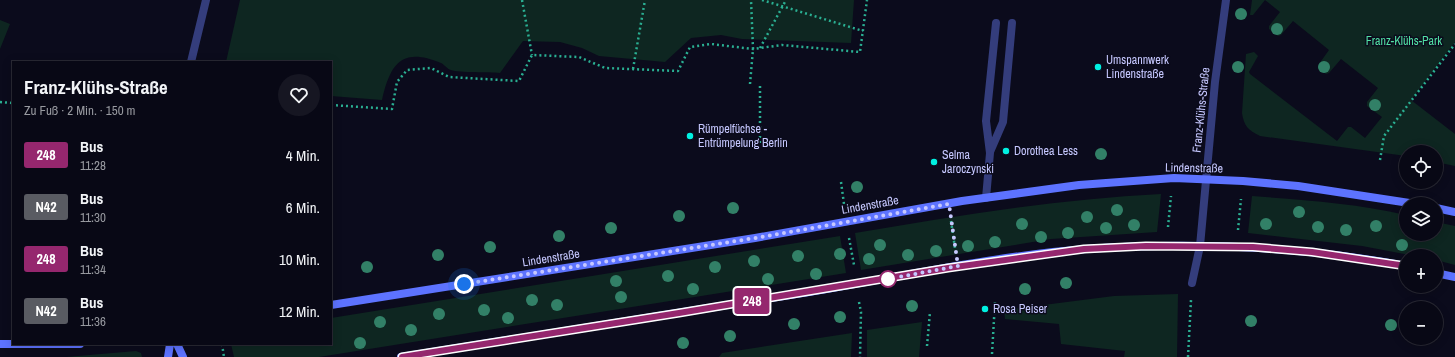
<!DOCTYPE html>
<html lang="de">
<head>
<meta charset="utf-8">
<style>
  :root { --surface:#080815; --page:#161622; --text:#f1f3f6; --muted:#989aa0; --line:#292934 }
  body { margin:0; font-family:"Archivo Narrow",sans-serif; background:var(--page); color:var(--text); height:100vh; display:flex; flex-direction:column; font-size:15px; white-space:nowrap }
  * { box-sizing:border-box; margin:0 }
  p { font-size:13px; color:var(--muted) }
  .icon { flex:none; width:22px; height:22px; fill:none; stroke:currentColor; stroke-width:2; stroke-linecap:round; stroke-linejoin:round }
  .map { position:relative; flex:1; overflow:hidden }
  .side { position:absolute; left:12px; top:61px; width:320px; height:284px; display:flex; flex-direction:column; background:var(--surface); border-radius:0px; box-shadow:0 2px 10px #0003,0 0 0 1px var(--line) }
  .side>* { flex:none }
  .badge { padding:0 8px; border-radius:3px; font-size:14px; line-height:26px }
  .buttons { position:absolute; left:1399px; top:145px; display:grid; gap:8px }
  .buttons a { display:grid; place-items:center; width:44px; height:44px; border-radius:50%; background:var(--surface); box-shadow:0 2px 10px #0003,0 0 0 1px var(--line); font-size:20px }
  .you { position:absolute; width:20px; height:20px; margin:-10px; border:3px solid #fff; border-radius:50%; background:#1a73e8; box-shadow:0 0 0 6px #1a73e833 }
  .map>.badge { position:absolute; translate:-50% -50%; box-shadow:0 0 0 2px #fff }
  .round { display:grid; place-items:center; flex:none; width:42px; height:42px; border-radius:21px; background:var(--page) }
  .summary { display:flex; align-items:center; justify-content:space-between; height:68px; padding:0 12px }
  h1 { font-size:19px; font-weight:700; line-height:30px }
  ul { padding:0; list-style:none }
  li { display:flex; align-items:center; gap:12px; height:52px; padding:0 12px }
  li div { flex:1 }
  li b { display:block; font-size:15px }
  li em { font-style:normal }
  li .badge { min-width:44px; font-weight:700; text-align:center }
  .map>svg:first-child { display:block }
  .green { fill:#0e2621 }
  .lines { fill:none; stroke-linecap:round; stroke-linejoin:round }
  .path { stroke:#2aaf92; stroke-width:2.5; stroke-dasharray:2 3; stroke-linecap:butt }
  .service { stroke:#343d7c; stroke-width:8 }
  .minor { stroke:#343d7c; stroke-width:8 }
  .secondary { stroke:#5d73ff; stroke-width:8 }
  .tree { fill:#328067 }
  .line-casing { stroke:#fff; stroke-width:9 }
  .line { stroke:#95276e; stroke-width:6 }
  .walk { stroke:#c6c8ff; stroke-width:4; stroke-dasharray:0 7.2 }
  .poi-dot { fill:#00f1e2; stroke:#0b0b1c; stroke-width:1.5 }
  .stop-dot { fill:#fff; stroke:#95276e; stroke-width:2 }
  .labels { text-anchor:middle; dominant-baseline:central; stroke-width:3; stroke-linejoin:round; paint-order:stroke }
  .park-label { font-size:12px; fill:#51e0a5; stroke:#0b0b1c }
  .poi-label { font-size:12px; fill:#c6c8ff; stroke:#0b0b1c; text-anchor:start }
  .street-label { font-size:12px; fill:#c6c8ff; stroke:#0b0b1c }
</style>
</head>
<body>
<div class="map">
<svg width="1455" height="357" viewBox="0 0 1455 357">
  <rect width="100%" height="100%" fill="#0b0b1c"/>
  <path class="green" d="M240 0H854L851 43 742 39 721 35 691 38 665 62 599 56 582 48 560 42 523 41 500 73C490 72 459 73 451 70 447 69 444 64 441 63 401 46 390 65 382 100L331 96V62H226Z
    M1252 0H1455V42L1411 100 1455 134V166L1436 162V152H1406V156L1260 136C1248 130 1244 126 1242 113L1246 54 1254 52 1258 56 1249 72 1250 74 1337 141 1348 127H1351L1365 138 1382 117 1367 106V102L1378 88 1341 59 1329 73 1326 74 1318 68 1319 64 1329 50 1293 21 1281 35 1278 36 1269 29V26L1280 12 1265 0 1253 15H1250Z
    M0 20 10 24 0 49Z
    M1161 194 1157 232 1051 239 861 270 855 233C957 216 1058 199 1161 194Z
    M1252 196C1303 200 1356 203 1406 215V234H1436V222L1455 226V265L1436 260V256H1415L1362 246 1248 233Z
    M840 236 846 273 319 357H234L231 344H331V318Z
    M1178 294 1177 357H1124L1125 351 1061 344 1059 324 1005 319 1004 310 1114 296Z
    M922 322 919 357H867V330Z
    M852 333 851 357H719L722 353Z
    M136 351 141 353 142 357H66Z"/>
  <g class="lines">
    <path class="path" d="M522 0 532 55
      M762 0 863 31
      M760 48 786 0
      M633 69 645 0
      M750 84 753 49 751 0
      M0 102 13 103
      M331 105 392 109 397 82 407 70 431 68 449 77 519 81 532 55 579 57 605 68 678 71 690 47 711 44 753 49 782 45 860 52 867 0
      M760 143V85
      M1380 160 1384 136 1455 44
      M841 182 844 204
      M951 221 955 248
      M1168 227 1171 196
      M1238 230 1241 199
      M849 238 854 265
      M859 302 861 312 860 357
      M222 344 224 357
      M927 346 930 312
      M992 354 995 302
      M1188 357 1191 300"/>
    <path class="service" d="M990 152 1003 122 1012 23
      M986 198 990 153 986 121 996 23
      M1192 283 1200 246"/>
    <path class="minor" d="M191 62 206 0
      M1200 246 1215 82 1226 0"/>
    <path class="secondary" d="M1436 208 1455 212
      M1436 273 1455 277
      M331 305 755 238 962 201 1079 185 1174 178 1243 181 1298 186 1416 204
      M0 344H80
      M177 344 183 357
      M168 357 170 344
      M401 357C537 336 673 314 809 292 900 277 994 256 1086 249 1193 242 1301 246 1406 266"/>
  </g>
  <g class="tree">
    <circle cx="1241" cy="14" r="6"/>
    <circle cx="1277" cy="29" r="6"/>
    <circle cx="1238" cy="67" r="6"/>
    <circle cx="1324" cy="67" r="6"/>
    <circle cx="1375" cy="105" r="6"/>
    <circle cx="1101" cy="154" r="6"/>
    <circle cx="857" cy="187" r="6"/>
    <circle cx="733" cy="208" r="6"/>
    <circle cx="1117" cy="210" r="6"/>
    <circle cx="1299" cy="212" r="6"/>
    <circle cx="679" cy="216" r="6"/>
    <circle cx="1087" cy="217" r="6"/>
    <circle cx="1022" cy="224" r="6"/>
    <circle cx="1266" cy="224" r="6"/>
    <circle cx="1134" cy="225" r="6"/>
    <circle cx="1376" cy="226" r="6"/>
    <circle cx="1318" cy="227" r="6"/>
    <circle cx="611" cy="228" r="6"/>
    <circle cx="1106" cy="228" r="6"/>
    <circle cx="1346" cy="230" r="6"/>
    <circle cx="1068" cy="233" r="6"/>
    <circle cx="559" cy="236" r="6"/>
    <circle cx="1041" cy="237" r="6"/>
    <circle cx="995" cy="242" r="6"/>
    <circle cx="880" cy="245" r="6"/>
    <circle cx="1402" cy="245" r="6"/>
    <circle cx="968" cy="246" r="6"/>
    <circle cx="490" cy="247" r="6"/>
    <circle cx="936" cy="251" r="6"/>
    <circle cx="840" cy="254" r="6"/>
    <circle cx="438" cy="255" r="6"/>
    <circle cx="908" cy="255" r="6"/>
    <circle cx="798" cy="256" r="6"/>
    <circle cx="869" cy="259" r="6"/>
    <circle cx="754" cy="261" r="6"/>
    <circle cx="367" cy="267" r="6"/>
    <circle cx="715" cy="267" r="6"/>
    <circle cx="816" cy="274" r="6"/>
    <circle cx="668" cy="276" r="6"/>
    <circle cx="768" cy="279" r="6"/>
    <circle cx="616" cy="281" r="6"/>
    <circle cx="1066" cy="283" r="6"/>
    <circle cx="693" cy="289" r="6"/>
    <circle cx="1025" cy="289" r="6"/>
    <circle cx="621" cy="297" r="6"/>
    <circle cx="532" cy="300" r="6"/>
    <circle cx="557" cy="305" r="6"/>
    <circle cx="912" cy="306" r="6"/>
    <circle cx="484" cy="310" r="6"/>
    <circle cx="439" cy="314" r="6"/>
    <circle cx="840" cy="317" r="6"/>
    <circle cx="508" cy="318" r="6"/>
    <circle cx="1251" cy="321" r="6"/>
    <circle cx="380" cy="322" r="6"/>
    <circle cx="794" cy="324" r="6"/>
    <circle cx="1391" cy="325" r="6"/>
    <circle cx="411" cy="330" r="6"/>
    <circle cx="730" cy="336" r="6"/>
    <circle cx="360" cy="343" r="6"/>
    <circle cx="683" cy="343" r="6"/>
  </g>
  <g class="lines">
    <g class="line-casing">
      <path id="line" d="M402 357 679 313 948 268 1084 249 1146 246 1253 247 1312 252 1406 266"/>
    </g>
    <use href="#line" class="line"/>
    <path class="walk" d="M464 284 755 238 949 204 958 266 888 279"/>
  </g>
  <g class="poi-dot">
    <circle cx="1098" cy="67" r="4"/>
    <circle cx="690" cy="136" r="4"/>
    <circle cx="1006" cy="151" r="4"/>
    <circle cx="934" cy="162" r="4"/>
    <circle cx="985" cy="309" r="4"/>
  </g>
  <circle class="stop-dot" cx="888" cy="279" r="8"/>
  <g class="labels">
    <g class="park-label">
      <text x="1404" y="41">Franz-Klühs-Park</text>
    </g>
    <g class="poi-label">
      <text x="1106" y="60">Umspannwerk<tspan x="1106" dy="14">Lindenstraße</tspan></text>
      <text x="698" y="129">Rümpelfüchse -<tspan x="698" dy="14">Entrümpelung Berlin</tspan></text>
      <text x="1014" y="151">Dorothea Less</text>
      <text x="942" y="155">Selma<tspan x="942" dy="14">Jaroczynski</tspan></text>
      <text x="993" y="309">Rosa Peiser</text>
    </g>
    <g class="street-label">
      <text transform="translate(1201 110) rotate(-84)">Franz-Klühs-Straße</text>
      <text transform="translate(1194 168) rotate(1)">Lindenstraße</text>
      <text transform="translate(870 205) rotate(-10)">Lindenstraße</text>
      <text transform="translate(551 258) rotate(-9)">Lindenstraße</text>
    </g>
  </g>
</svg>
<div class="buttons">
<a><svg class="icon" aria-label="locate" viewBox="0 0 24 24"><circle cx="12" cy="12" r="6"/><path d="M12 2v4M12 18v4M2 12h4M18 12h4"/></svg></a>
<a><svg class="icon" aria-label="layers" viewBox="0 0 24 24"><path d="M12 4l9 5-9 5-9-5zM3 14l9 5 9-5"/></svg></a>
<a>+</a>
<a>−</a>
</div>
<div class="you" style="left:464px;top:284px"></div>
<b class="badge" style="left:752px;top:301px;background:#95276e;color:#fff">248</b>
<section class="side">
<div class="summary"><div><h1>Franz-Klühs-Straße</h1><p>Zu Fuß · 2 Min. · 150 m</p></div><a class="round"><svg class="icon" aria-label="heart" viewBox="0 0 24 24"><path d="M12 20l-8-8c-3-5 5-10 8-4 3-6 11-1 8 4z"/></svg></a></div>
<ul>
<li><span class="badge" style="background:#95276e;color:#fff">248</span><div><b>Bus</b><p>11:28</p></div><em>4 Min.</em></li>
<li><span class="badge" style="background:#595b62;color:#fff">N42</span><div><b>Bus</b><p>11:30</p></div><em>6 Min.</em></li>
<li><span class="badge" style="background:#95276e;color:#fff">248</span><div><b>Bus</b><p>11:34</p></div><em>10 Min.</em></li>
<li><span class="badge" style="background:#595b62;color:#fff">N42</span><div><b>Bus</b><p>11:36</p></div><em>12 Min.</em></li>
</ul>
</section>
</div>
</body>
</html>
